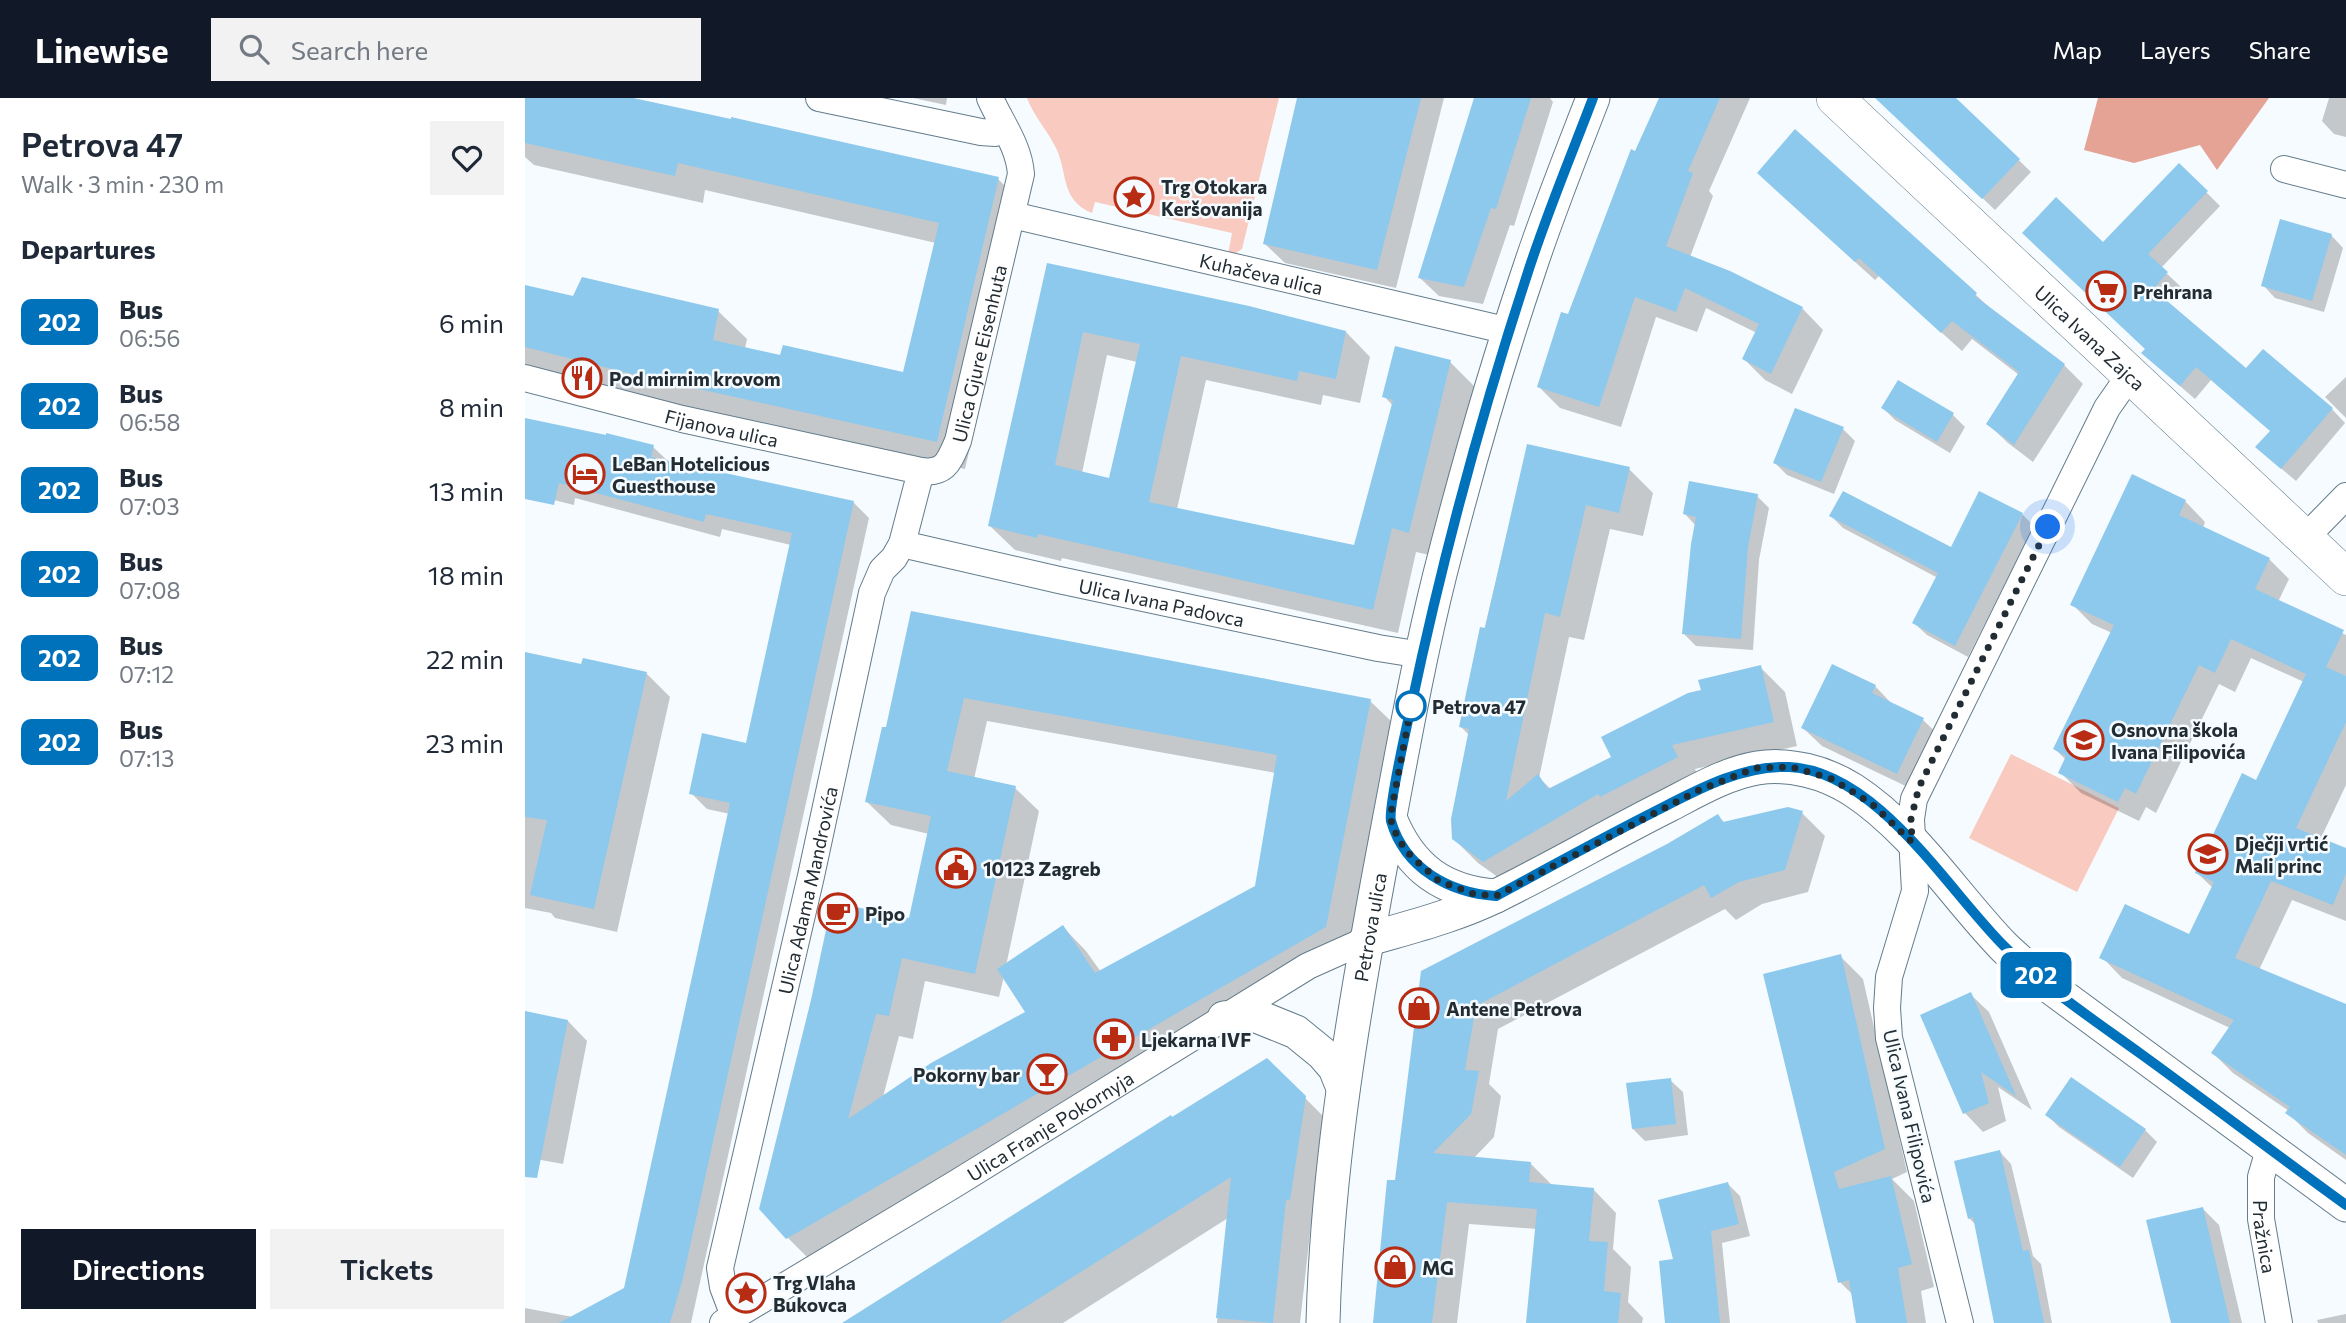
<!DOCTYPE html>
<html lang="en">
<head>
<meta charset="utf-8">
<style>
  :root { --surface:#fff; --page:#f2f2f3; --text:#1f2937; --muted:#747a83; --accent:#111827 }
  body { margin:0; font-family:Commissioner,sans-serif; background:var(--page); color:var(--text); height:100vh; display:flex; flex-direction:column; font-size:26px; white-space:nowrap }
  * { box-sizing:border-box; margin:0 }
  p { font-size:23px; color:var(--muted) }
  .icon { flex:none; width:38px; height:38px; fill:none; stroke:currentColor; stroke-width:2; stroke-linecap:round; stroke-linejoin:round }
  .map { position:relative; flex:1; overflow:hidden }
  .sheet { display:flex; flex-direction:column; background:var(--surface); width:525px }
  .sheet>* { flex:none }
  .badge { padding:0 14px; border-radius:10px; font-size:24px; line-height:46px }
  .you { position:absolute; width:35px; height:35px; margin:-18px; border:5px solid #fff; border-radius:50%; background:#1a73e8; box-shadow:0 0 0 10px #1a73e833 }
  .map>.badge { position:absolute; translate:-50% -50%; box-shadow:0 0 0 4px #fff }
  h2 { padding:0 21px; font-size:26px; line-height:63px }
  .round { display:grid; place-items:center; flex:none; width:74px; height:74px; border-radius:0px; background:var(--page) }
  .head { display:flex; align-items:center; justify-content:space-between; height:119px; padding:0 21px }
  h1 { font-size:33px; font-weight:600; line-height:52px }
  .button { display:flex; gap:14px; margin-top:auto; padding:14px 21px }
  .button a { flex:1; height:80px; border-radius:0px; background:var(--accent); color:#fff; font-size:28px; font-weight:600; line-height:80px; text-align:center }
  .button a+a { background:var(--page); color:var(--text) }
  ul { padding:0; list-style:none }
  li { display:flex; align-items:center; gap:21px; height:84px; padding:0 21px }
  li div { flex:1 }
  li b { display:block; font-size:26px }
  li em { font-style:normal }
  li .badge { min-width:77px; font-weight:700; text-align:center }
  header { display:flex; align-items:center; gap:42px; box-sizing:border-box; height:98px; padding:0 35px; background:var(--accent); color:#fff }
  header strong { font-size:33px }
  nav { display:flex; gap:38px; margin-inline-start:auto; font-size:24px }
  .search { width:490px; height:63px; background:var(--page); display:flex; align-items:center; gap:18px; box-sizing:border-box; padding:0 24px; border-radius:0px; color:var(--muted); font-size:26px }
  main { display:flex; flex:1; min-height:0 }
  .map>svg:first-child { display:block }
  .green { fill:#f9cac0 }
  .forest { fill:#e4a395 }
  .shadow { fill:#0003; fill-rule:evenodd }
  .building { fill:#8dc8ed; fill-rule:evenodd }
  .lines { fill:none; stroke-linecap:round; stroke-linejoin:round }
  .minor-casing { stroke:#647c8b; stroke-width:28 }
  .tertiary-casing { stroke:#647c8b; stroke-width:35 }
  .secondary-casing { stroke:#647c8b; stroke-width:38 }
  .minor { stroke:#fff; stroke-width:26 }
  .tertiary { stroke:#fff; stroke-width:33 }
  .secondary { stroke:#fff; stroke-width:37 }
  .line-casing { stroke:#fff; stroke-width:16 }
  .line { stroke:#0072bc; stroke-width:10 }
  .walk { stroke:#222c33; stroke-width:7; stroke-dasharray:0 12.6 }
  .stop-dot { fill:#fff; stroke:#0072bc; stroke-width:3.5 }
  .labels { text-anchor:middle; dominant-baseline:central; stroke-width:5; stroke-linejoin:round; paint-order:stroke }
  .poi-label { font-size:19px; font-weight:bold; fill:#222c33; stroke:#f5fbfe; text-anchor:start }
  .street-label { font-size:19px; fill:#222c33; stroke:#f5fbfe }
  .stop-label { font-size:19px; font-weight:bold; fill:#222c33; stroke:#f5fbfe; text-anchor:start }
</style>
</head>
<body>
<header>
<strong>Linewise</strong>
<div class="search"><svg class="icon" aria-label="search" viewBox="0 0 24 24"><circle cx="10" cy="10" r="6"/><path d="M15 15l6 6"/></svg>Search here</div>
<nav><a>Map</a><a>Layers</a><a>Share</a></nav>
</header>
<main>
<section class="sheet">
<div class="head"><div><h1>Petrova 47</h1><p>Walk · 3 min · 230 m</p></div><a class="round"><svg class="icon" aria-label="heart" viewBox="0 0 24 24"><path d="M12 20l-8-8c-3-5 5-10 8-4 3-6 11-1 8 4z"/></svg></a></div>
<h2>Departures</h2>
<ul>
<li><span class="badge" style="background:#0072bc;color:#fff">202</span><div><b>Bus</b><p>06:56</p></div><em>6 min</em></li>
<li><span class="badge" style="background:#0072bc;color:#fff">202</span><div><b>Bus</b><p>06:58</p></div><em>8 min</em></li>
<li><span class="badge" style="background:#0072bc;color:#fff">202</span><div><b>Bus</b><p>07:03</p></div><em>13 min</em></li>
<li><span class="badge" style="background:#0072bc;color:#fff">202</span><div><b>Bus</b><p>07:08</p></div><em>18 min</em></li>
<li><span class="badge" style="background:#0072bc;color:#fff">202</span><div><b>Bus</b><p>07:12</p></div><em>22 min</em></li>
<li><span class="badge" style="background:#0072bc;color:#fff">202</span><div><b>Bus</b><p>07:13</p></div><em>23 min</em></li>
</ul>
<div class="button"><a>Directions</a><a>Tickets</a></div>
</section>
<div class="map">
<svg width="1821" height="1225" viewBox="0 0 1821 1225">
  <rect width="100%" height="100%" fill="#f5fbfe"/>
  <path class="green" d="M502 0H754L717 151 708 157H703L707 135 570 104 567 115C536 102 543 78 532 52 524 34 509 19 502 0Z
    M1486 656 1594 710 1552 794 1444 740Z"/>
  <path class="forest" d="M1573 0H1744L1692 72 1675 47 1609 65 1559 52Z"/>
  <path class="shadow" d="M0 0H107L473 81 501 109 440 371 137 304 0 270V189L49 200 193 213 222 241 220 251 257 259 379 276 411 145 180 92 178 105 9 67 0 59Z
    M388 0H422L421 7Z
    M774 0H919L871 190 760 165 740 146Z
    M951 0H1025L1028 4 989 128 985 127 958 206 914 198 895 180Z
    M1135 0H1225L1184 93 1188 98 1165 159 1277 210 1298 232 1267 296 1240 282 1219 261 1232 235 1181 210 1172 234 1131 219 1096 329 1035 310 1014 289Z
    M1352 0H1430L1506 74 1470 112Z
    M1804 0H1821V39L1809 36 1797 23Z
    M1654 67 1695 108 1636 170 1656 189 1642 204 1721 273 1807 311 1820 325 1771 383 1746 362 1747 334 1686 282 1670 301 1632 268 1622 251 1578 147Z
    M1253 94 1451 197 1467 212 1539 267 1558 286 1508 364 1483 345 1463 326 1494 277 1447 241 1437 253 1354 178 1350 182Z
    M1806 137 1818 150 1799 214 1750 200 1738 187Z
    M524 167 821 234 845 259 835 305 798 297 796 307 681 282 652 411 830 449 868 308 859 298 925 264 950 289 909 458 891 454 873 535 537 460 536 463 490 452 465 428ZM582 257 612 264 586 382 557 375Z
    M1821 279V320L1800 299Z
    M1358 310 1428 317 1440 329 1425 355 1370 322Z
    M0 322 128 349 144 364 328 404 344 420 166 1225H0V1210L48 1219 100 1191 205 716 182 711 166 695 222 647 266 447 197 431 195 439 50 400 49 407 0 395Z
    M1318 331 1330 343 1309 396 1262 377 1250 365Z
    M1003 348 1104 371 1128 395 1118 438 1085 431 1059 542 1044 539 1014 680 1026 691 1088 660 1178 593 1235 569 1260 594 1272 648 1170 671 1176 684 984 787 953 765 928 740 944 637 936 629Z
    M1232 398 1244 410 1234 462 1228 552 1171 548 1158 535 1171 428 1160 416Z
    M1660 403 1680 424 1678 430 1744 461 1764 481 1753 504 1821 537V687L1795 742 1821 752V823L1767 802 1734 872 1821 908V1062L1783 1035 1763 1015 1764 1013 1708 975 1688 955 1705 930 1597 880 1577 859 1665 838 1688 790 1672 775 1732 684 1779 584 1726 560 1710 594 1694 586 1631 715 1621 709 1614 723 1556 695 1535 674 1541 662 1530 651 1587 535 1567 526 1547 506Z
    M1497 416 1509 428 1443 559 1402 537 1389 525 1413 480 1318 430 1306 418 1427 452Z
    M387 515 845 603 869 626 824 853 286 1163 262 1139 386 822 404 736 366 727 342 704 363 632ZM462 623 751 675 731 789 576 874 561 853 538 829 481 868 514 713 490 690 449 681ZM479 878 503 914 358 999 374 938 388 941 400 883 474 899Z
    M0 556 58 568 122 576 145 599 92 834 30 820 26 815 0 810Z
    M1350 588 1369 608 1398 622 1417 640 1391 693 1297 648 1278 630Z
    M1277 715 1300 738 1283 794 1237 806 1211 822 1200 811 973 931 964 986 976 998 969 1039 948 1061 1006 1066 1028 1088 1068 1091 1091 1115 1088 1151 1106 1169 1103 1204 1118 1220 1117 1225H1003L1012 1131 944 1126 932 1225H849L872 1084 898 874 1142 747 1193 718 1200 725Z
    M1315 858 1338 881 1382 1074 1367 1081 1389 1103 1409 1189 1396 1193 1401 1225H1332L1328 1197 1315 1184 1240 877Z
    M1445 896 1464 914 1507 1012 1473 989 1481 1023 1458 1034 1440 1015 1397 918Z
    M0 915 43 923 62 943 38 1066 0 1059Z
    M742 962 804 1024 789 1126H786L775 1225H692L703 1120 538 1225H338L647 1021Z
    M1145 982 1158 994 1163 1037 1120 1043 1108 1031Z
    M1522 1017 1620 1032 1632 1044 1608 1080 1534 1029Z
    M1474 1053 1486 1066 1508 1158 1516 1166 1527 1225H1470L1451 1127 1444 1120Z
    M1203 1086 1215 1098 1225 1138 1197 1145 1205 1225H1142Z
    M1677 1110 1694 1127 1717 1225H1648Z
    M1821 1216V1225H1793L1792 1222Z"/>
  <path class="building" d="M0 0H108L206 21V19L474 79 412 344 107 276 0 249V187L48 198 57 179 194 211 188 242 255 257 258 247 378 274 414 125 153 65 150 78 0 45Z
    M772 0H896L852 172 738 146Z
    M949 0H1006L971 111 966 110 939 189 893 180Z
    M1134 0H1195L1163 73 1168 75 1141 148 1205 173 1278 209 1246 276 1217 261 1234 226 1160 190 1151 214 1110 199 1074 309 1012 289 1036 214 1043 216 1106 51 1110 53Z
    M1350 0H1431L1495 61 1457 101Z
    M1270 31 1452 195 1450 198 1540 266 1489 347 1461 326 1494 274 1427 223 1416 235 1334 160 1330 164 1232 75Z
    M1654 65 1683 93 1623 156 1643 174 1628 191 1721 270 1738 251 1808 310 1756 371 1730 349 1745 333 1671 269 1655 288 1616 255 1620 251 1497 135 1531 99 1578 144Z
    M1755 121 1807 136 1787 203 1736 188Z
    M522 165 724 208 821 233 811 281 774 273 772 283 656 258 624 404 829 447 868 302 857 299 870 248 926 262 884 435 867 430 848 512 513 436 512 440 463 428ZM558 234 615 246 584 380 530 367Z
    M1373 282 1429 315 1412 344 1356 310Z
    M1270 310 1319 329 1296 384 1248 365Z
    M0 320 81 337V335L129 347 126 359 329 403 158 1180 145 1225H34L99 1190 205 705 164 696 177 635 221 645 267 435 181 416 179 424 34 385 29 407 0 401Z
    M1002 346 1105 369 1094 415 1061 407 1035 519 1020 515 981 703 1013 676 1023 691 1086 659 1076 639 1163 595 1176 592 1173 582 1236 567 1249 624 1147 647 1153 659 1075 699 1073 696 958 764 927 741 926 721 944 631 934 629 955 529 960 530Z
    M1607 376 1661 402 1654 417 1745 460 1730 491 1819 532 1801 569 1821 578V624L1771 730 1821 750V775L1808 807 1746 783 1710 860 1821 906V1057L1760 1015 1765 1009 1686 955 1709 922 1574 860 1600 806 1664 836 1689 784 1670 775 1717 675 1731 682 1781 576 1706 541 1690 575 1674 567 1611 696 1600 690 1593 704 1533 675 1541 658 1528 651 1589 527 1545 507Z
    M1164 383 1233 396 1223 449 1216 541 1157 536 1166 446 1171 419 1158 416Z
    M1318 393 1426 449 1454 393 1498 415 1430 548 1387 525 1413 475 1304 418Z
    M386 513 846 601 801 829 261 1141 234 1111 286 902 307 804 384 820 406 718 340 704 357 629H361ZM439 600 752 657 730 788 570 875 538 827 472 871 500 914 406 965 323 1021 351 916 364 918 377 860 450 876 491 688 422 673Z
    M0 554 56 566 58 560 122 574 69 811 5 797 22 722 0 719Z
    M1307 566 1351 587 1347 595 1399 620 1372 676 1276 630Z
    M1263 709 1278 713 1260 772 1214 784 1186 800 1179 787 951 908 940 972 954 973 946 1016 908 1055 1006 1064 1004 1084 1069 1090 1064 1143 1083 1144 1079 1193 1096 1195 1093 1225H1001L1012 1111 922 1104 907 1225H848L862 1082H870L896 873 1142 746 1193 716 1198 724Z
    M1316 856 1360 1051 1309 1074 1314 1091 1366 1078 1387 1166 1373 1170 1382 1225H1331L1324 1182 1313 1185 1238 876Z
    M1446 894 1491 998 1456 974 1464 1005 1438 1016 1395 917Z
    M0 913 43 922 12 1080 0 1079Z
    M742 960 781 998 765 1102H761L748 1225 691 1220 706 1079 475 1225H317L646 1017 647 1019Z
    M1546 979 1621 1031 1595 1069 1520 1017Z
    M1146 980 1151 1026 1107 1031 1101 985Z
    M1475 1052 1498 1153 1504 1152 1519 1225H1469L1448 1119 1443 1121 1429 1063Z
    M1203 1084 1214 1126 1186 1133 1195 1225H1140L1134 1163 1148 1161 1133 1102Z
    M1678 1109 1705 1225H1646L1621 1122Z"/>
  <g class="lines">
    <g class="minor-casing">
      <g id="minor">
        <path d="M294 0 456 34 470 35 480 31"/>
        <path d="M1759 71 1821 87"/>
        <path id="s1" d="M487 117 984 233"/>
        <path id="s2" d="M0 280 157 321 396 373C421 376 424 363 433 343L496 76C494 48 476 25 465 0"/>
        <path d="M1780 440 1821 398"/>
        <path id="s3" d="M377 446 534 482 853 550 897 557"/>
        <path id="s4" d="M1744 1052 1736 1079V1121L1754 1225"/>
        <path id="s5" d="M209 1218 198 1189 195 1170 286 778 347 495 357 472 369 460 377 446 396 373"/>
        <path id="s6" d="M198 1225 430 1086 783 868 841 842"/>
        <path d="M1435 1225 1364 940 1362 910 1364 879 1390 793 1386 721 1389 701 1582 310 1605 277"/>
      </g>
    </g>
    <g class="tertiary-casing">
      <g id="tertiary">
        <path d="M865 720C885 770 918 794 971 798"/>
        <path d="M841 842C885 829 930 818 971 798 1030 769 1086 736 1144 707 1171 693 1202 675 1232 670 1265 665 1300 674 1328 692 1389 732 1428 796 1478 848 1490 860 1504 871 1517 883L1821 1107"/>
        <path d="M699 920 729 917 771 934 798 956 810 970 818 990"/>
        <path id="s7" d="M798 1225C802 1067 829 910 858 755 876 661 892 568 915 476 941 374 970 272 1004 172 1023 114 1046 57 1068 0"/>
      </g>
    </g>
    <g class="secondary-casing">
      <g id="secondary">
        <path id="s8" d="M1310 0 1821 479"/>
      </g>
    </g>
    <use href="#minor" class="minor"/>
    <use href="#tertiary" class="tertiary"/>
    <use href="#secondary" class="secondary"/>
  </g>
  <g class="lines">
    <g class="line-casing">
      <path id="line" d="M1068 0C1046 58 1022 115 1003 174 956 317 917 462 886 609 882 627 863 710 866 723 880 771 925 795 971 798 1021 771 1070 744 1121 718 1165 696 1213 667 1264 669 1352 673 1422 791 1479 848 1520 890 1569 922 1616 956 1685 1006 1752 1057 1821 1107"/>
    </g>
    <use href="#line" class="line"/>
    <path class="walk" d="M886 608 887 604 865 720 873 741 886 758 914 783 949 796 971 798 1174 692 1231 670 1267 669 1307 681 1347 706 1387 744 1386 721 1394 689 1523 429"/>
  </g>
  <defs>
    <g id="sight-ring" transform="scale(2.0125)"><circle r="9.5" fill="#f5fbfe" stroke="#b82c14" stroke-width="1.5"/><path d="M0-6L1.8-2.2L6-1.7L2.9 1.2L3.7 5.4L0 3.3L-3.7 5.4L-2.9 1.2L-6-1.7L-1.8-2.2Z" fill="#b82c14"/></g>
    <g id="supermarket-ring" transform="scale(2.0125)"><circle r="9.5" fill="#f5fbfe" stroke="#b82c14" stroke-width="1.5"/><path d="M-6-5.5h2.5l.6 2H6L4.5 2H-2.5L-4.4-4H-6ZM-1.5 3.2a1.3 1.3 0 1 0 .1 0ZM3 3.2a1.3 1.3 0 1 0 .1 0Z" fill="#b82c14"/></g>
    <g id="restaurant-ring" transform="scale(2.0125)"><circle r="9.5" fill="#f5fbfe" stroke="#b82c14" stroke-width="1.5"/><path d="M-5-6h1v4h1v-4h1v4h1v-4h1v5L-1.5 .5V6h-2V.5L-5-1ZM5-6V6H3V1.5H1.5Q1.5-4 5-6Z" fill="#b82c14"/></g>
    <g id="hotel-ring" transform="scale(2.0125)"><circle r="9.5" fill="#f5fbfe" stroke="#b82c14" stroke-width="1.5"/><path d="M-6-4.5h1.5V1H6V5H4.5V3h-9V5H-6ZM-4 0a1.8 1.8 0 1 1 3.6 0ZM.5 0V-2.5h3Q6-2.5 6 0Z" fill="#b82c14"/></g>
    <g id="school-ring" transform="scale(2.0125)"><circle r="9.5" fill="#f5fbfe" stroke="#b82c14" stroke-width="1.5"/><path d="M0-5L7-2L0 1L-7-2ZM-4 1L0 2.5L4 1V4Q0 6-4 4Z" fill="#b82c14"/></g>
    <g id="civic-ring" transform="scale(2.0125)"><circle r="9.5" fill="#f5fbfe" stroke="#b82c14" stroke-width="1.5"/><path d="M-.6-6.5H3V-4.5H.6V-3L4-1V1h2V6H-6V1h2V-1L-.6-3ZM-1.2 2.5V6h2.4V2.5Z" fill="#b82c14"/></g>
    <g id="cafe-ring" transform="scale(2.0125)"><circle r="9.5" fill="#f5fbfe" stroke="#b82c14" stroke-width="1.5"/><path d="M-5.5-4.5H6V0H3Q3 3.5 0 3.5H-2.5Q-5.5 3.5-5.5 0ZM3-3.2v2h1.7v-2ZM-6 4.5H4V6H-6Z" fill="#b82c14"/></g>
    <g id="shop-ring" transform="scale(2.0125)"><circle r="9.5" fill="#f5fbfe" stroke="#b82c14" stroke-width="1.5"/><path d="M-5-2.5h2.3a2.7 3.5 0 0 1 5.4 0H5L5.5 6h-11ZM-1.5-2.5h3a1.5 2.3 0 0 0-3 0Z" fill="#b82c14"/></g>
    <g id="pharmacy-ring" transform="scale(2.0125)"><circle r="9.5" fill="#f5fbfe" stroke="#b82c14" stroke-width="1.5"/><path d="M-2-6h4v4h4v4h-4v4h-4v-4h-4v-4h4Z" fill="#b82c14"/></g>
    <g id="bar-ring" transform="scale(2.0125)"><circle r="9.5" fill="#f5fbfe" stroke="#b82c14" stroke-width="1.5"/><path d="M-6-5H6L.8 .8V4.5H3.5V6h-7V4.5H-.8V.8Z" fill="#b82c14"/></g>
  </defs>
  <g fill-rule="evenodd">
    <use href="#sight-ring" x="609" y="99"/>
    <use href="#supermarket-ring" x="1581" y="193"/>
    <use href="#restaurant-ring" x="57" y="280"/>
    <use href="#hotel-ring" x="60" y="376"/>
    <use href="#school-ring" x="1559" y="642"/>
    <use href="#school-ring" x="1683" y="756"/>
    <use href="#civic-ring" x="431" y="770"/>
    <use href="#cafe-ring" x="313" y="815"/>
    <use href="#shop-ring" x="894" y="910"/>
    <use href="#pharmacy-ring" x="589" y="941"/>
    <use href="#bar-ring" x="522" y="976"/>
    <use href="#shop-ring" x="870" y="1169"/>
    <use href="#sight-ring" x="221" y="1195"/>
  </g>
  <circle class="stop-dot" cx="886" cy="608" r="14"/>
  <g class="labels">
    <g class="poi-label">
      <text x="636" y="88">Trg Otokara<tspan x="636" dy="22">Keršovanija</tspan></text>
      <text x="1608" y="193">Prehrana</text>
      <text x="84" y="280">Pod mirnim krovom</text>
      <text x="87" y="365">LeBan Hotelicious<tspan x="87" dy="22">Guesthouse</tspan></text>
      <text x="1586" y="631">Osnovna škola<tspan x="1586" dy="22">Ivana Filipovića</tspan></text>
      <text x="1710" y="745">Dječji vrtić<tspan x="1710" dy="22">Mali princ</tspan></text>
      <text x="458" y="770">10123 Zagreb</text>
      <text x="340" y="815">Pipo</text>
      <text x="921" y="910">Antene Petrova</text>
      <text x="616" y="941">Ljekarna IVF</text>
      <text x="495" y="976" text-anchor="end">Pokorny bar</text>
      <text x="897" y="1169">MG</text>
      <text x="248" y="1184">Trg Vlaha<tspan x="248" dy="22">Bukovca</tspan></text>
    </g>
    <g class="street-label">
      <text stroke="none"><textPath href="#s1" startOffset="256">Kuhačeva ulica</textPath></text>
      <text stroke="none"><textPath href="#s8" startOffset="350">Ulica Ivana Zajca</textPath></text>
      <text stroke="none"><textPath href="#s2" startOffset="550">Ulica Gjure Eisenhuta</textPath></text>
      <text stroke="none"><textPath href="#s2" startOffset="203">Fijanova ulica</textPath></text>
      <text stroke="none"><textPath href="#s3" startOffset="266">Ulica Ivana Padovca</textPath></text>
      <text stroke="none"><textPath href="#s5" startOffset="438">Ulica Adama Mandrovića</textPath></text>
      <text stroke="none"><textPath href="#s7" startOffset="399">Petrova ulica</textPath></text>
      <text transform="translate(1385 1018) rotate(77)">Ulica Ivana Filipovića</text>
      <text stroke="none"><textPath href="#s6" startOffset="382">Ulica Franje Pokornyja</textPath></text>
      <text stroke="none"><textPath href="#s4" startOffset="88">Pražnica</textPath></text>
    </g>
    <g class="stop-label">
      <text x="907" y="608">Petrova 47</text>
    </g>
  </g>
</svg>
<div class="you" style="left:1523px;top:429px"></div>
<b class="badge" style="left:1511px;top:877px;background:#0072bc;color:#fff">202</b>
</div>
</main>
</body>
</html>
